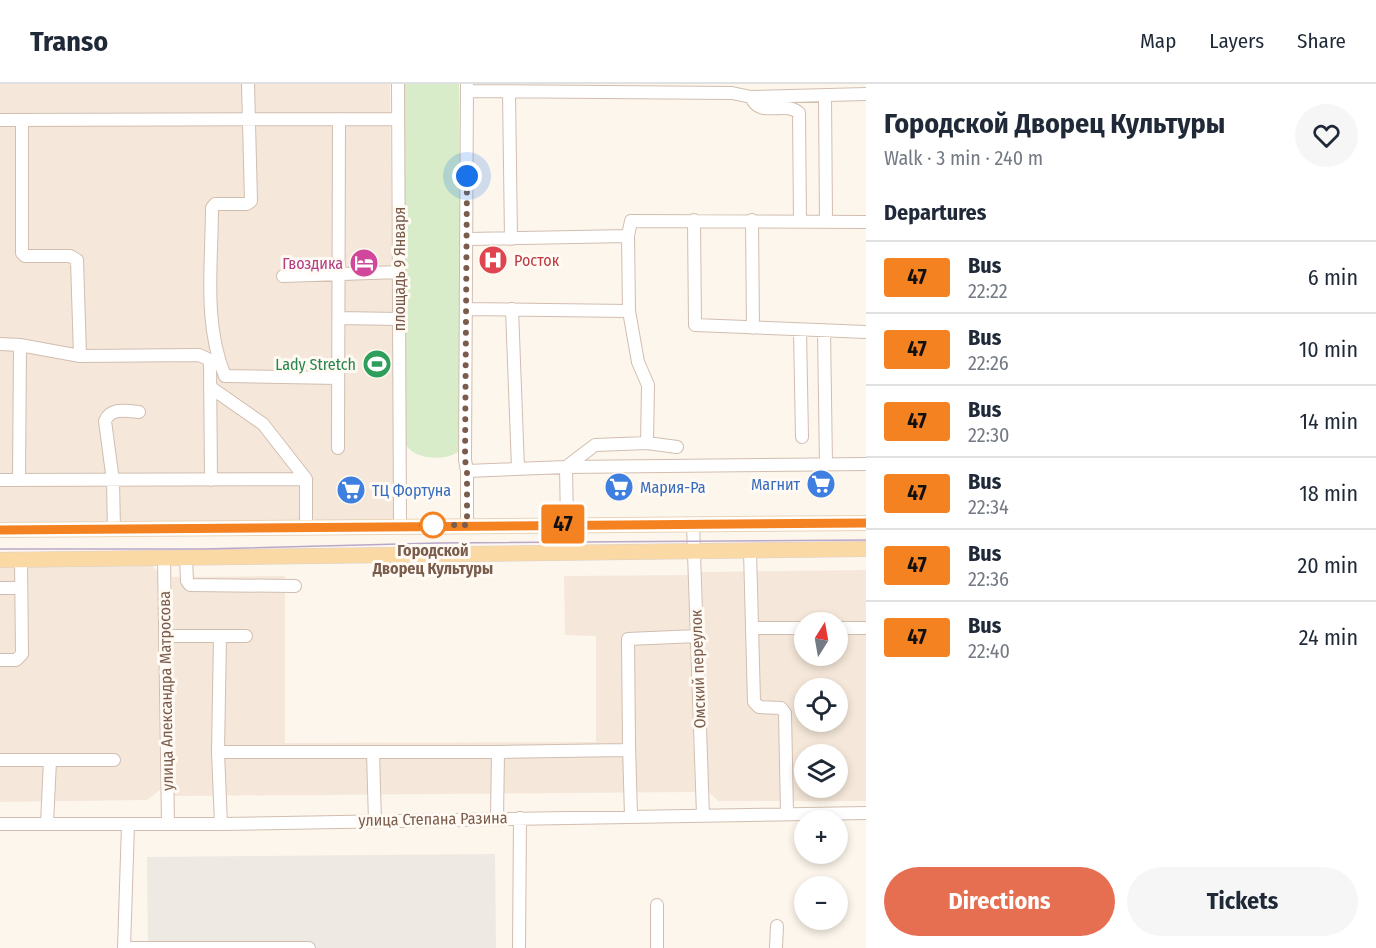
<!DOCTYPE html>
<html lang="en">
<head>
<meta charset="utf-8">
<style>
  :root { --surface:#fff; --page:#f6f6f7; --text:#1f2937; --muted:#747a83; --line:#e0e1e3; --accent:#e76f51 }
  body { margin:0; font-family:"Fira Sans Condensed",sans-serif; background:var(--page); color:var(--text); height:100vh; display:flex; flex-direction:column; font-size:22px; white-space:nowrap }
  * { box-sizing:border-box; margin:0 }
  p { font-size:20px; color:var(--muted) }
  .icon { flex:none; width:33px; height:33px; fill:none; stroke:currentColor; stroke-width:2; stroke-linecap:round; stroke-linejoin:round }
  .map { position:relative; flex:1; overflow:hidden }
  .details { display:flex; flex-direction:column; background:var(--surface); width:510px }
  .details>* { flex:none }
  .badge { padding:0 12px; border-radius:4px; font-size:21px; line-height:39px }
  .needle { width:39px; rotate:11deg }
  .controls { position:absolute; left:794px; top:528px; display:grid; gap:12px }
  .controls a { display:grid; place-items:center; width:54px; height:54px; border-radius:50%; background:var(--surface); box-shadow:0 3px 9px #0003; font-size:30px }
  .you { position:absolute; width:30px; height:30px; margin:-15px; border:4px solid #fff; border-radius:50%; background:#1a73e8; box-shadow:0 0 0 9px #1a73e833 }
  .map>.badge { position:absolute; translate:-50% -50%; box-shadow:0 0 0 3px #fff }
  h2 { padding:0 18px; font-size:22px; line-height:54px }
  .round { display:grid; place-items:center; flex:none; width:63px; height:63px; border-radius:32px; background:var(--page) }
  .head { display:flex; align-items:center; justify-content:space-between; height:102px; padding:0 18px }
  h1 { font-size:28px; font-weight:700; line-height:45px }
  .primary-button { display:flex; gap:12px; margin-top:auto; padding:12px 18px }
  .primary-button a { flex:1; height:69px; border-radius:36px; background:var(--accent); color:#fff; font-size:24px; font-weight:700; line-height:69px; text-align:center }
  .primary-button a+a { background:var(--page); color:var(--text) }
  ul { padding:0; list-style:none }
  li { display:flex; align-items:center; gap:18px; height:72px; padding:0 18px; border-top:2px solid var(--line) }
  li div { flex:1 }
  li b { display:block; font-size:22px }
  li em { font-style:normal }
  li .badge { min-width:66px; font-weight:700; text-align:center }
  header { display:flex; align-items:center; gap:36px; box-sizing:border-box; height:84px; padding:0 30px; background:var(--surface); border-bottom:2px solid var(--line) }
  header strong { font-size:28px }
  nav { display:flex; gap:33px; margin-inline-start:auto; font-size:21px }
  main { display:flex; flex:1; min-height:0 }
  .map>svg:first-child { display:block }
  .residential { fill:#f5e8da; fill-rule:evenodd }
  .industrial { fill:#efe9e4 }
  .green { fill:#d8ecc9 }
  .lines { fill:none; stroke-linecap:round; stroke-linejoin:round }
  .minor-casing { stroke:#d1beb0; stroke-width:14 }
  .major-casing { stroke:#dad1cd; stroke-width:16 }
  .minor { stroke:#fff; stroke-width:12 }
  .major { stroke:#fbd9a5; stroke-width:15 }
  .tram { stroke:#b9a8c9; stroke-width:1.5 }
  .line-casing { stroke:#fff; stroke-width:14 }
  .line { stroke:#f58220; stroke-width:9 }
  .walk { stroke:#7a5c4d; stroke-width:6; stroke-dasharray:0 10.8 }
  .stop-dot { fill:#fff; stroke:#f58220; stroke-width:3 }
  .labels { text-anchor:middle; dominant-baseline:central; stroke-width:6; stroke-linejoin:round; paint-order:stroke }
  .health-label { font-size:16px; fill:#be3a42; stroke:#fffaf3; text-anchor:start }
  .hotel-label { font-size:16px; fill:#b23c85; stroke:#fffaf3; text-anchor:end }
  .street-label { font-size:16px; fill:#7a5c4d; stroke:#fffaf3 }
  .leisure-label { font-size:16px; fill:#27864d; stroke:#fffaf3; text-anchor:end }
  .shop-label { font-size:16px; fill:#366cbe; stroke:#fffaf3; text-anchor:start }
  .stop-label { font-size:16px; font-weight:bold; fill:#7a5c4d; stroke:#fffaf3 }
</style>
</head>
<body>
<header>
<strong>Transo</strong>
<nav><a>Map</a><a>Layers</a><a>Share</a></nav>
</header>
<main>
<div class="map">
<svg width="866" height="864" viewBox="0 0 866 864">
  <rect width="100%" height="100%" fill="#fdf6ec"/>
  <path class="residential" d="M0 0H390L395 438 0 442Z
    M150 479 159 489 160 706 147 716 0 718V481Z
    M866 486V717H718L706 705 702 488ZM804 538H837V572H804ZM804 604H837V638H804ZM804 670H837V704H804Z
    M689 491 695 708 173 712 172 493 285 492V659L596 658V552L565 551 564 492Z"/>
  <path class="industrial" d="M495 770 496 864H148L147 773Z"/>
  <path class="green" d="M404 0H459L463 361C456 379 415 377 406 361Z"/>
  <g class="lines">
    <g class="minor-casing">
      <path id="minor" d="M248 0 251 117 247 120H215L212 124C212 179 203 240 225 292L338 294
        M398 0 400 442
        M467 0 465 376 467 387V441
        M467 7 732 9 751 13 866 10
        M509 8 511 155
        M825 11 826 137
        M751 13C760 35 785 16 799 29L800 136
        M0 36 397 35
        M22 36V169L25 172H70L77 176 80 272 199 271 210 276 211 396
        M694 136 695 241 866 248
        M752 136 753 244
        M628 152 629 227 638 278 648 301 647 359 677 363
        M468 155 628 152 631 137 866 138
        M283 192 400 188
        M468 225 629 227
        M512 225 518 384
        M339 234 399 235
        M824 246 826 381
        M800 247 802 353
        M0 260 20 261 80 272
        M210 303 263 340 306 395
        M338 364 339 35
        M467 387 566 383 866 380
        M0 396 306 395V444
        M19 396 20 261
        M567 440 566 383 595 361 647 359
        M693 440 703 731
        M114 446 113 397 105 337C111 323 127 327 139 328
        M750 467 754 618 759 623 781 624 785 629 787 729
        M164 474 168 740
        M186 474 187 497 190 501 295 502
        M0 504H21
        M752 544H804
        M837 544H866
        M165 552H246
        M220 552 218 668 221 740
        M0 576H16L22 570 21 476
        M629 661 631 732
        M218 668H498
        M373 668 375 738
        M0 676H114
        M497 734 498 668 626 666 629 661 628 555 697 552
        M0 740H221L866 729
        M47 740 50 676
        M128 741 124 864H309
        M519 864 520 734
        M657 864V821
        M776 864 777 842"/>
    </g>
    <g class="major-casing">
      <path id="major" d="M0 446 866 439
        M0 476 866 465"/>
    </g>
    <use href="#minor" class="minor"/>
    <use href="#major" class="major"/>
    <path class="tram" d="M0 465H203L438 459 866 456"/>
  </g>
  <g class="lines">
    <g class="line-casing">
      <path id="line" d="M0 446 866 439"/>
    </g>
    <use href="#line" class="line"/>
    <path class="walk" d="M433 441H422H467V387L465 376 467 92"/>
  </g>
  <defs>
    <g id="hospital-disc" transform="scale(1.5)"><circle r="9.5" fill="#e0444e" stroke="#fffaf3"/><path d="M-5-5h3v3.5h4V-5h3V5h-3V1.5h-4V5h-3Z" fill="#fff"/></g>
    <g id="hotel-disc" transform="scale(1.5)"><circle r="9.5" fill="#d1479c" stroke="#fffaf3"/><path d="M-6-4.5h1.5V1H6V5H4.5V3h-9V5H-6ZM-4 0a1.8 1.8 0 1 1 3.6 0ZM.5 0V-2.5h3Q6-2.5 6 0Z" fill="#fff"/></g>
    <g id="stadium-disc" transform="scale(1.5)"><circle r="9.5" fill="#2e9e5b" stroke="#fffaf3"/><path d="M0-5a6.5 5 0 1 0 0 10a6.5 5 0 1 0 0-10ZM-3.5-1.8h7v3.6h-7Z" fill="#fff"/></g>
    <g id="supermarket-disc" transform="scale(1.5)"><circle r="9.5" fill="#3f7fe0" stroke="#fffaf3"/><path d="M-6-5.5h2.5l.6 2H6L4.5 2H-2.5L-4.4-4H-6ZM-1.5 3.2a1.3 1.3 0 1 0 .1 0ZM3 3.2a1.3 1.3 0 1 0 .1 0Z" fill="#fff"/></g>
  </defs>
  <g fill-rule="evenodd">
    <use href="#hospital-disc" x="493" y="176"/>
    <use href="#hotel-disc" x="364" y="179"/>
    <use href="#stadium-disc" x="377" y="280"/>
    <use href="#supermarket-disc" x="821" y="400"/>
    <use href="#supermarket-disc" x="619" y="403"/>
    <use href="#supermarket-disc" x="351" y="406"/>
  </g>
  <circle class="stop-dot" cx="433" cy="441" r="12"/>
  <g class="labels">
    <g class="health-label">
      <text x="514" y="176">Росток</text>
    </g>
    <g class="hotel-label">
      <text x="343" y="179">Гвоздика</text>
    </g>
    <g class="street-label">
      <text transform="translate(399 185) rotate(-90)">площадь 9 Января</text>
      <text transform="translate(698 585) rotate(-92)">Омский переулок</text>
      <text transform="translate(166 607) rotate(-91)">улица Александра Матросова</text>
      <text transform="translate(433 735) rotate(-1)">улица Степана Разина</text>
    </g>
    <g class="leisure-label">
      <text x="356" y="280">Lady Stretch</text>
    </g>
    <g class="shop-label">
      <text x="800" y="400" text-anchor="end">Магнит</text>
      <text x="640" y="403">Мария-Ра</text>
      <text x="372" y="406">ТЦ Фортуна</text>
    </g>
    <g class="stop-label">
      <text x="433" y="466">Городской<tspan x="433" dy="18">Дворец Культуры</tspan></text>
    </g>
  </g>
</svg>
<div class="controls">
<a><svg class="needle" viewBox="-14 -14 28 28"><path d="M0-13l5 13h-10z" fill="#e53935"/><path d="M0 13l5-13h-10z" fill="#747a83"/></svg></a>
<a><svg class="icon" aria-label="locate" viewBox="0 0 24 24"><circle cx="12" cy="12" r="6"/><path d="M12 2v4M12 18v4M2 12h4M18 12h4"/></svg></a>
<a><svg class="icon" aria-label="layers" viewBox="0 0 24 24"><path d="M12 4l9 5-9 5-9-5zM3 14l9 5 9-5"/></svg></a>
<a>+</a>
<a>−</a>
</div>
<div class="you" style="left:467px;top:92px"></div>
<b class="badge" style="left:563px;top:440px;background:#f58220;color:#111">47</b>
</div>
<section class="details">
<div class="head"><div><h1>Городской Дворец Культуры</h1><p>Walk · 3 min · 240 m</p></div><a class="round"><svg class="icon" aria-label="heart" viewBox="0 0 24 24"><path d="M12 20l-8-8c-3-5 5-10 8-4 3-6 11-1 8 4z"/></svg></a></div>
<h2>Departures</h2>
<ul>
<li><span class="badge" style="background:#f58220;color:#111">47</span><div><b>Bus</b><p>22:22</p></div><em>6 min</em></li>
<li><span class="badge" style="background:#f58220;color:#111">47</span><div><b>Bus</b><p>22:26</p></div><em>10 min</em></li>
<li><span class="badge" style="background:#f58220;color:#111">47</span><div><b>Bus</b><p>22:30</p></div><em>14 min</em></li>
<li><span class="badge" style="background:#f58220;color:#111">47</span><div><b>Bus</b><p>22:34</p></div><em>18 min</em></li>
<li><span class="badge" style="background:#f58220;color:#111">47</span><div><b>Bus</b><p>22:36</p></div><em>20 min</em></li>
<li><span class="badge" style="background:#f58220;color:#111">47</span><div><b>Bus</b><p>22:40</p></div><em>24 min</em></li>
</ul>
<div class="primary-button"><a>Directions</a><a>Tickets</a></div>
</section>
</main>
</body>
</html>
